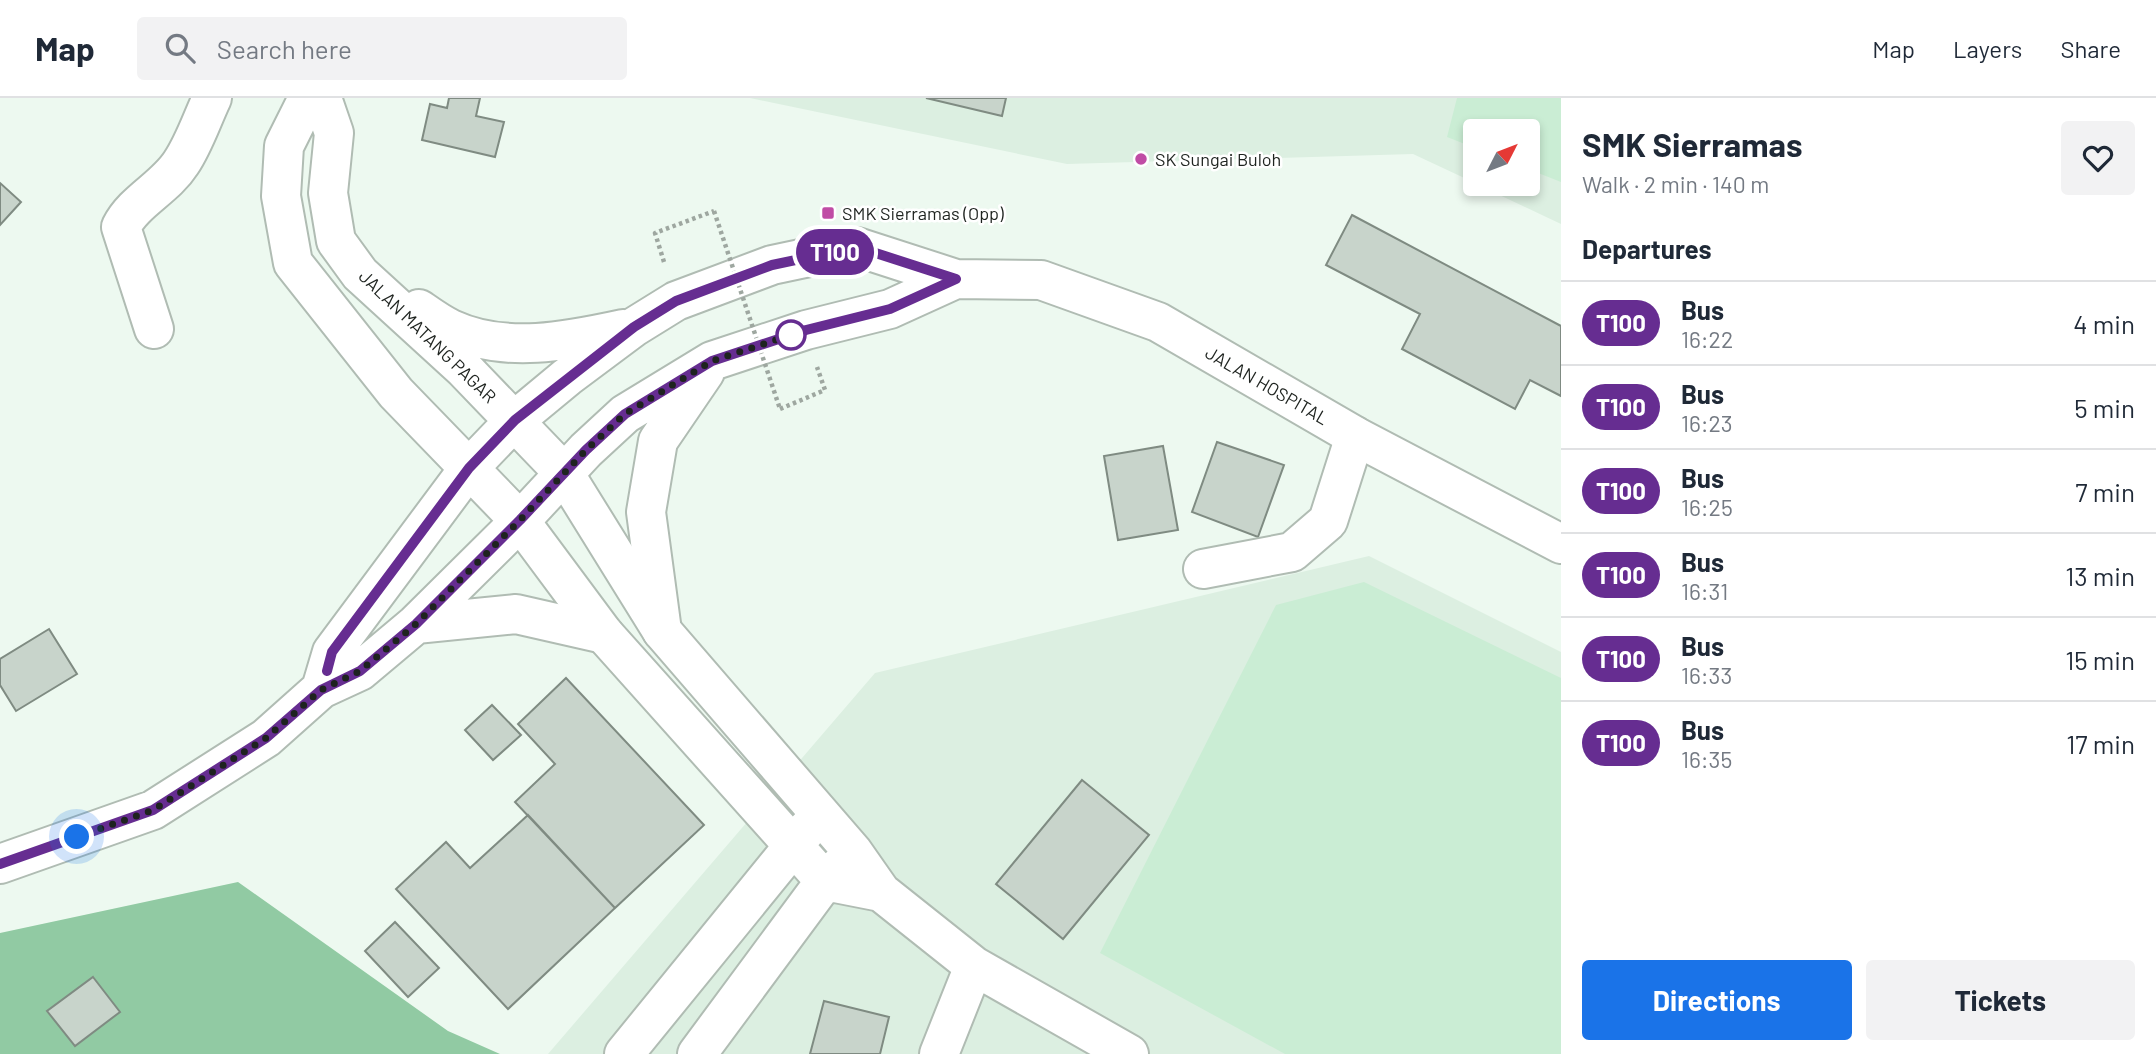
<!DOCTYPE html>
<html lang="en">
<head>
<meta charset="utf-8">
<style>
  :root { --surface:#fff; --page:#f2f2f3; --text:#1f2937; --muted:#747a83; --line:#e0e1e3; --accent:#1a73e8 }
  body { margin:0; font-family:Barlow,sans-serif; background:var(--page); color:var(--text); height:100vh; display:flex; flex-direction:column; font-size:26px; white-space:nowrap }
  * { box-sizing:border-box; margin:0 }
  p { font-size:23px; color:var(--muted) }
  .icon { flex:none; width:38px; height:38px; fill:none; stroke:currentColor; stroke-width:2; stroke-linecap:round; stroke-linejoin:round }
  .map { position:relative; flex:1; overflow:hidden }
  .panel { display:flex; flex-direction:column; background:var(--surface); width:595px }
  .panel>* { flex:none }
  .badge { padding:0 14px; border-radius:23px; font-size:24px; line-height:46px }
  .needle { width:46px; rotate:48deg }
  .buttons { position:absolute; left:1463px; top:21px; display:grid; gap:14px }
  .buttons a { display:grid; place-items:center; width:77px; height:77px; border-radius:7px; background:var(--surface); box-shadow:0 4px 10px #0003; font-size:35px }
  .you { position:absolute; width:35px; height:35px; margin:-18px; border:5px solid #fff; border-radius:50%; background:#1a73e8; box-shadow:0 0 0 10px #1a73e833 }
  .map>.badge { position:absolute; translate:-50% -50%; box-shadow:0 0 0 4px #fff }
  h2 { padding:0 21px; font-size:26px; line-height:63px }
  .round { display:grid; place-items:center; flex:none; width:74px; height:74px; border-radius:7px; background:var(--page) }
  .summary { display:flex; align-items:center; justify-content:space-between; height:119px; padding:0 21px }
  h1 { font-size:33px; font-weight:700; line-height:52px }
  .cta { display:flex; gap:14px; margin-top:auto; padding:14px 21px }
  .cta a { flex:1; height:80px; border-radius:7px; background:var(--accent); color:#fff; font-size:28px; font-weight:700; line-height:80px; text-align:center }
  .cta a+a { background:var(--page); color:var(--text) }
  ul { padding:0; list-style:none }
  li { display:flex; align-items:center; gap:21px; height:84px; padding:0 21px; border-top:2px solid var(--line) }
  li div { flex:1 }
  li b { display:block; font-size:26px }
  li em { font-style:normal }
  li .badge { min-width:77px; font-weight:700; text-align:center }
  header { display:flex; align-items:center; gap:42px; box-sizing:border-box; height:98px; padding:0 35px; background:var(--surface); border-bottom:2px solid var(--line) }
  header strong { font-size:33px }
  nav { display:flex; gap:38px; margin-inline-start:auto; font-size:24px }
  .search { width:490px; height:63px; background:var(--page); display:flex; align-items:center; gap:18px; box-sizing:border-box; padding:0 24px; border-radius:7px; color:var(--muted); font-size:26px }
  main { display:flex; flex:1; min-height:0 }
  .map>svg:first-child { display:block }
  .built { fill:#dcefe1 }
  .green { fill:#caedd4 }
  .forest { fill:#91caa3 }
  .building { fill:#c8d4cb; stroke:#7f8b82; stroke-width:2 }
  .lines { fill:none; stroke-linecap:round; stroke-linejoin:round }
  .minor-casing { stroke:#b0bcb3; stroke-width:42 }
  .major-casing { stroke:#b0bcb3; stroke-width:42 }
  .path { stroke:#9ea7a0; stroke-width:4.5; stroke-dasharray:3.5 3.5; stroke-linecap:butt }
  .minor { stroke:#fff; stroke-width:38 }
  .major { stroke:#fff; stroke-width:38 }
  .path-bridge { stroke:#9ea7a0; stroke-width:4.5; stroke-dasharray:3.5 3.5; stroke-linecap:butt }
  .line-casing { stroke:#fff; stroke-width:16 }
  .line { stroke:#662d91; stroke-width:10 }
  .walk { stroke:#1e231f; stroke-width:7; stroke-dasharray:0 12.6 }
  .poi-dot { fill:#c04ca5; stroke:#fff; stroke-width:2.5 }
  .stop-dot { fill:#fff; stroke:#662d91; stroke-width:3.5 }
  .labels { text-anchor:middle; dominant-baseline:central; stroke-width:5; stroke-linejoin:round; paint-order:stroke }
  .poi-label { font-size:18px; fill:#1e231f; stroke:#fff; text-anchor:start }
  .street-label { font-size:18px; fill:#1e231f; stroke:#fff }
</style>
</head>
<body>
<header>
<strong>Map</strong>
<div class="search"><svg class="icon" aria-label="search" viewBox="0 0 24 24"><circle cx="10" cy="10" r="6"/><path d="M15 15l6 6"/></svg>Search here</div>
<nav><a>Map</a><a>Layers</a><a>Share</a></nav>
</header>
<main>
<div class="map">
<svg width="1561" height="956" viewBox="0 0 1561 956">
  <rect width="100%" height="100%" fill="#edf9f0"/>
  <path class="built" d="M750 0H1561V126L1476 86H1528V33H1475V85L1413 56 1067 66Z
    M1369 458 1561 554V956H548L875 575Z"/>
  <path class="green" d="M1457 0H1561V84L1528 71V33H1475V50L1447 39Z
    M1364 484 1561 580V956H1285L1100 855 1276 507Z"/>
  <path class="forest" d="M238 784 448 933 500 956H0V835Z"/>
  <path class="building" d="M449 0H480L476 18 504 24 495 59 422 42 430 6 447 10Z
    M926 0H1006L1002 18Z
    M0 85 21 104 0 127Z
    M1352 117 1561 228V298L1530 282 1515 311 1402 251 1420 216 1326 167Z
    M1217 344 1284 367 1258 439 1192 414Z
    M1163 348 1178 432 1118 442 1104 358Z
    M49 531 77 576 16 613 0 587V561Z
    M566 580 704 727 615 810 515 704 555 666 518 626Z
    M492 607 521 637 493 662 465 632Z
    M1082 682 1149 737 1063 841 996 786Z
    M528 717 615 810 508 911 396 791 446 744 470 770Z
    M395 824 439 870 408 899 365 853Z
    M93 879 120 914 75 948 47 913Z
    M824 903 889 919 880 956H810Z"/>
  <g class="lines">
    <g class="minor-casing">
      <path id="minor" d="M154 231 121 129C134 103 165 90 181 65 194 46 202 21 212 0
        M564 375 662 533 853 754 881 794 974 868 1129 956
        M520 423 604 536 825 783 881 794
        M1203 471 1292 454 1328 423 1355 338
        M624 956 808 730
        M697 956 825 783 842 766
        M939 956 974 868"/>
    </g>
    <g class="major-casing">
      <path id="major" d="M308 0 284 48 281 98 293 165 396 295 520 423
        M322 0 334 35 328 95 336 143 360 176 464 271 564 375
        M419 211C429 218 440 226 451 231 505 256 568 243 623 231
        M416 526 516 516 604 536
        M662 533 646 414 658 343 705 274
        M321 591 332 554 469 370 515 322 567 279 634 229 676 203 772 167 857 149 956 181 1041 182 1158 224 1355 338 1561 446
        M0 766 153 712 266 640 321 591 360 573 416 526 520 423 586 352 625 316 712 263 806 232 890 211 956 181"/>
    </g>
    <path class="path" d="M664 164 655 135 714 113
      M780 311 825 292 817 269"/>
    <use href="#minor" class="minor"/>
    <use href="#major" class="major"/>
    <path class="path-bridge" d="M714 113 780 311"/>
  </g>
  <g class="lines">
    <g class="line-casing">
      <path id="line" d="M0 766 153 712 266 640 321 592 360 573 416 526 520 422 586 352 625 316 712 263 806 232 890 211 956 181 857 149 772 167 676 203 634 229 515 322 469 370 332 554 327 573"/>
    </g>
    <use href="#line" class="line"/>
    <path class="walk" d="M77 739 153 712 266 640 321 592 360 573 416 526 520 422 586 352 625 316 712 263 794 236 791 237"/>
  </g>
  <g class="poi-dot">
    <circle cx="1141" cy="61" r="7"/>
    <rect x="821" y="108" width="14" height="14" rx="3.5"/>
  </g>
  <circle class="stop-dot" cx="791" cy="237" r="14"/>
  <g class="labels">
    <g class="poi-label">
      <text x="1155" y="61">SK Sungai Buloh</text>
      <text x="842" y="115">SMK Sierramas (Opp)</text>
    </g>
    <g class="street-label">
      <text transform="translate(428 238) rotate(44)">JALAN MATANG PAGAR</text>
      <text transform="translate(1267 287) rotate(30)">JALAN HOSPITAL</text>
    </g>
  </g>
</svg>
<div class="buttons">
<a><svg class="needle" viewBox="-14 -14 28 28"><path d="M0-13l5 13h-10z" fill="#e53935"/><path d="M0 13l5-13h-10z" fill="#747a83"/></svg></a>
</div>
<div class="you" style="left:77px;top:739px"></div>
<b class="badge" style="left:835px;top:154px;background:#662d91;color:#fff">T100</b>
</div>
<section class="panel">
<div class="summary"><div><h1>SMK Sierramas</h1><p>Walk · 2 min · 140 m</p></div><a class="round"><svg class="icon" aria-label="heart" viewBox="0 0 24 24"><path d="M12 20l-8-8c-3-5 5-10 8-4 3-6 11-1 8 4z"/></svg></a></div>
<h2>Departures</h2>
<ul>
<li><span class="badge" style="background:#662d91;color:#fff">T100</span><div><b>Bus</b><p>16:22</p></div><em>4 min</em></li>
<li><span class="badge" style="background:#662d91;color:#fff">T100</span><div><b>Bus</b><p>16:23</p></div><em>5 min</em></li>
<li><span class="badge" style="background:#662d91;color:#fff">T100</span><div><b>Bus</b><p>16:25</p></div><em>7 min</em></li>
<li><span class="badge" style="background:#662d91;color:#fff">T100</span><div><b>Bus</b><p>16:31</p></div><em>13 min</em></li>
<li><span class="badge" style="background:#662d91;color:#fff">T100</span><div><b>Bus</b><p>16:33</p></div><em>15 min</em></li>
<li><span class="badge" style="background:#662d91;color:#fff">T100</span><div><b>Bus</b><p>16:35</p></div><em>17 min</em></li>
</ul>
<div class="cta"><a>Directions</a><a>Tickets</a></div>
</section>
</main>
</body>
</html>
